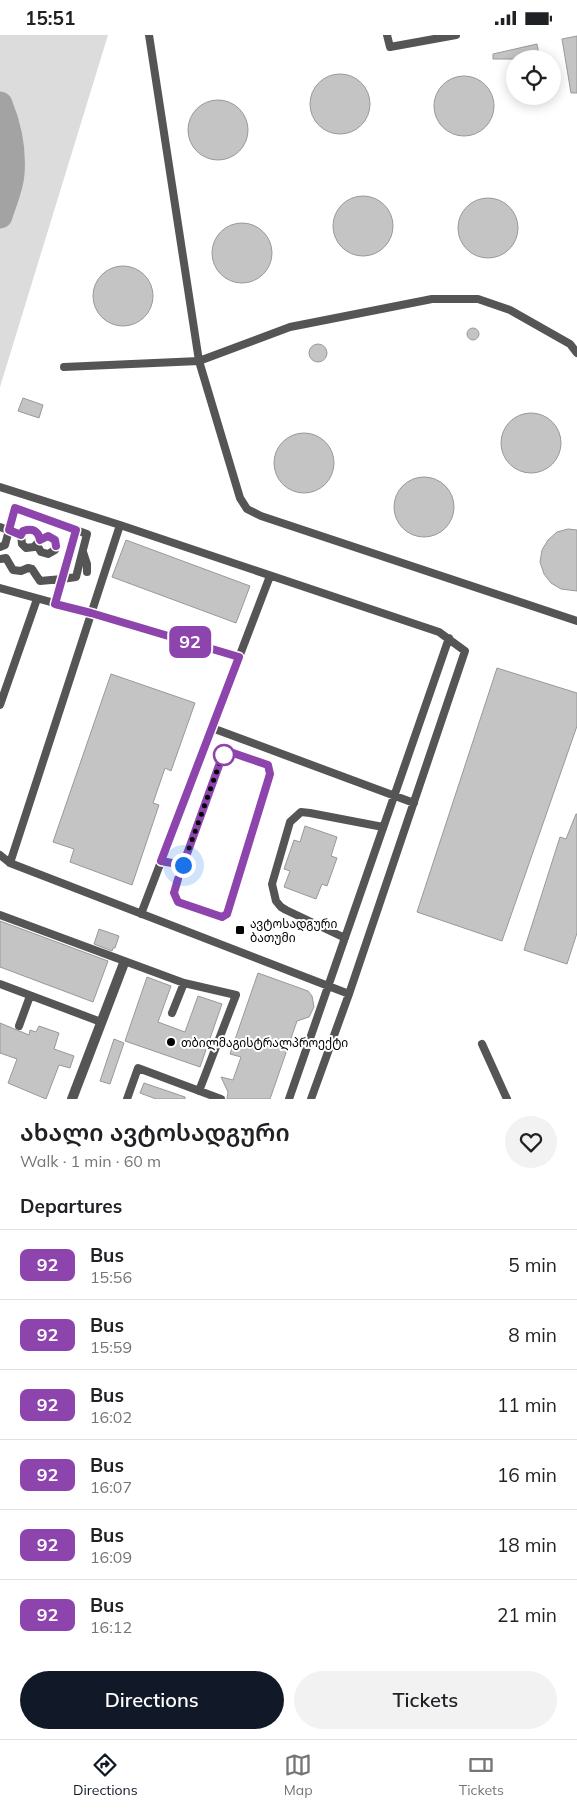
<!DOCTYPE html>
<html lang="en">
<head>
<meta charset="utf-8">
<style>
  :root { --surface:#fff; --page:#f2f2f2; --text:#202124; --muted:#757577; --line:#e0e0e0; --accent:#111827 }
  body { margin:0; font-family:Mulish,"Noto Sans Georgian",sans-serif; background:var(--page); color:var(--text); height:100vh; display:flex; flex-direction:column; font-size:19px; white-space:nowrap }
  * { box-sizing:border-box; margin:0 }
  p { font-size:16px; color:var(--muted) }
  .icon { flex:none; width:28px; height:28px; fill:none; stroke:currentColor; stroke-width:2; stroke-linecap:round; stroke-linejoin:round }
  .map { position:relative; height:1064px; overflow:hidden }
  .sheet { display:flex; flex-direction:column; background:var(--surface); flex:1 }
  .sheet>* { flex:none }
  .badge { padding:0 10px; border-radius:8px; font-size:18px; line-height:32px }
  .tools { position:absolute; left:506px; top:15px; display:grid; gap:10px }
  .tools a { display:grid; place-items:center; width:55px; height:55px; border-radius:50%; background:var(--surface); box-shadow:0 2px 12px #0003; font-size:25px }
  .you { position:absolute; width:25px; height:25px; margin:-12px; border:4px solid #fff; border-radius:50%; background:#1a73e8; box-shadow:0 0 0 8px #1a73e833 }
  .map>.badge { position:absolute; translate:-50% -50%; box-shadow:0 0 0 2px #fff }
  h2 { padding:0 20px; font-size:19px; line-height:45px }
  .round { display:grid; place-items:center; flex:none; width:52px; height:52px; border-radius:26px; background:var(--page) }
  .overview { display:flex; align-items:center; justify-content:space-between; height:85px; padding:0 20px }
  h1 { font-size:24px; font-weight:600; line-height:38px }
  .button { display:flex; gap:10px; margin-top:auto; padding:10px 20px }
  .button a { flex:1; height:58px; border-radius:30px; background:var(--accent); color:#fff; font-size:20px; font-weight:600; line-height:58px; text-align:center }
  .button a+a { background:var(--page); color:var(--text) }
  ul { padding:0; list-style:none }
  li { display:flex; align-items:center; gap:15px; height:70px; padding:0 20px; border-top:1px solid var(--line) }
  li div { flex:1 }
  li b { display:block; font-size:19px }
  li em { font-style:normal }
  li .badge { min-width:55px; font-weight:700; text-align:center }
  .status { display:flex; justify-content:space-between; align-items:center; height:35px; padding:0 25px; background:var(--surface); direction:ltr }
  .status svg { height:14px; fill:currentColor }
  .tab-bar { display:flex; justify-content:space-around; align-items:center; height:70px; border-top:1px solid var(--line); background:var(--surface); font-size:14px; color:var(--muted) }
  .tab-bar a { display:grid; justify-items:center; gap:2px }
  .tab-bar .selected { color:var(--accent) }
  .map>svg:first-child { display:block }
  .green { fill:#dcdcdc }
  .lines { fill:none; stroke-linecap:round; stroke-linejoin:round }
  .river { stroke:#a3a3a3; stroke-width:25 }
  .building { fill:#c4c4c4; stroke:#999 }
  .service { stroke:#555; stroke-width:8 }
  .minor { stroke:#555; stroke-width:10 }
  .line-casing { stroke:#fff; stroke-width:11 }
  .line { stroke:#8e44ad; stroke-width:8 }
  .walk { stroke:#000; stroke-width:5; stroke-dasharray:0 9 }
  .stop-dot { fill:#fff; stroke:#8e44ad; stroke-width:2.5 }
  .poi-dot { fill:#000; stroke:#fff; stroke-width:2 }
  .labels { text-anchor:middle; dominant-baseline:central; stroke-width:4; stroke-linejoin:round; paint-order:stroke }
  .poi-label { font-size:12px; fill:#000; stroke:#fff; text-anchor:start }
</style>
</head>
<body>
<div class="status"><b>15:51</b><svg viewBox="0 0 49 12"><path d="M0 12V9h3v3zM5 12V6h3v6zM10 12V3h3v9zM15 12V0h3v12zM26 1h20v11H26zM47 4h2v5h-2z"/></svg></div>
<div class="map">
<svg width="577" height="1064" viewBox="0 0 577 1064">
  <rect width="100%" height="100%" fill="#fff"/>
  <path class="green" d="M0 0H108L0 352V181L12 140V109L6 83 0 69Z"/>
  <g class="lines">
    <path class="river" d="M0 69C9 91 14 115 12 139 11 153 4 168 0 181"/>
  </g>
  <path class="building" d="M577 1V58H571L562 4Z
    M537 9 540 24H493V19Z
    M310 69a30 30 0 1 1 60 0a30 30 0 1 1-60 0Z
    M434 71a30 30 0 1 1 60 0a30 30 0 1 1-60 0Z
    M188 95a30 30 0 1 1 60 0a30 30 0 1 1-60 0Z
    M333 191a30 30 0 1 1 60 0a30 30 0 1 1-60 0Z
    M458 193a30 30 0 1 1 60 0a30 30 0 1 1-60 0Z
    M212 218a30 30 0 1 1 60 0a30 30 0 1 1-60 0Z
    M93 261a30 30 0 1 1 60 0a30 30 0 1 1-60 0Z
    M467 299a6 6 0 1 1 12 0a6 6 0 1 1-12 0Z
    M309 318a9 9 0 1 1 18 0a9 9 0 1 1-18 0Z
    M23 363 43 370 39 383 18 376Z
    M501 408a30 30 0 1 1 60 0a30 30 0 1 1-60 0Z
    M274 428a30 30 0 1 1 60 0a30 30 0 1 1-60 0Z
    M394 472a30 30 0 1 1 60 0a30 30 0 1 1-60 0Z
    M568 494 577 495V556L561 554 551 548 544 539 540 527 542 515 548 505 557 497Z
    M126 505 250 551 236 588 112 542Z
    M497 633 577 658V691L502 906 417 877Z
    M111 639 195 668 171 736 165 733 153 768 159 770 132 850 70 827 74 814 53 807Z
    M576 779H577V898L567 929 524 915 560 802 566 804Z
    M305 791 337 802 331 821 337 823 327 851 322 849 316 864 284 852 290 836 284 834 294 805 300 807Z
    M0 886 108 926 93 967 0 932Z
    M99 894 119 901 115 913H113L112 916 94 909Z
    M258 938 308 956 312 961 314 972 309 982 297 986 270 1064H227L228 1057 221 1042 233 1045 241 1022 230 1019Z
    M147 942 171 951 158 987 185 997 198 961 222 969 200 1032 125 1006Z
    M0 988 29 1000 30 995 36 997 39 991 59 998 54 1014 74 1021 70 1033 59 1030 46 1064 8 1048 17 1024 0 1018Z
    M114 1004 124 1008 110 1049 100 1046Z
    M144 1048 185 1062V1064H156L140 1058Z"/>
  <g class="lines">
    <path class="service" d="M149 0 199 326 240 463 247 474 261 481 577 586
      M387 0 390 12 456 0
      M64 332 199 326 290 292 432 264H478L510 275 570 309 577 318
      M0 452 120 490
      M0 492 21 500
      M21 500 22 509 26 513 34 512 43 502 48 501 55 505V515L48 519 41 517 37 510
      M21 500 23 496C32 493 38 495 40 505
      M0 512 5 510 15 473 87 499 76 542 62 544 55 569
      M83 517 87 529V537
      M0 524 6 523 13 535 21 536 28 533 32 534 40 546 62 544 76 495
      M0 553 91 578 239 622
      M0 670 37 564
      M212 693 414 768
      M226 718H233L268 730 270 739 227 879 222 882 178 867 174 858 183 829 222 722Z
      M0 820 10 828 349 959
      M161 826 183 829
      M10 828 120 490 439 597 465 616 349 959 311 1064
      M141 879 270 541
      M0 880 184 948 236 960 199 1056
      M345 903 286 875 281 872 276 866 272 849 290 787 301 777 310 778 383 792
      M0 949 101 987
      M172 978 184 948
      M19 991 30 961
      M482 1009 507 1064
      M127 1064 138 1033 221 1064
      M289 1064 449 603"/>
    <path class="minor" d="M72 1064 124 928"/>
  </g>
  <g class="lines">
    <g class="line-casing">
      <path id="line" d="M56 511 55 505 48 501 40 505C38 495 32 493 23 496L21 500 9 495 15 473 76 495 55 569 91 578 239 622 161 826 183 830 222 722 226 718H233L268 730 270 739 227 879 222 882 178 867 174 858 178 844"/>
    </g>
    <use href="#line" class="line"/>
    <path class="walk" d="M183 830 222 722 224 720"/>
  </g>
  <circle class="stop-dot" cx="224" cy="720" r="10"/>
  <g class="poi-dot">
    <rect x="235" y="890" width="10" height="10" rx="2.5"/>
    <circle cx="171" cy="1007" r="5"/>
  </g>
  <g class="labels">
    <g class="poi-label">
      <text x="250" y="888">ავტოსადგური<tspan x="250" dy="14">ბათუმი</tspan></text>
      <text x="181" y="1007">თბილმაგისტრალპროექტი</text>
    </g>
  </g>
</svg>
<div class="tools">
<a><svg class="icon" aria-label="locate" viewBox="0 0 24 24"><circle cx="12" cy="12" r="6"/><path d="M12 2v4M12 18v4M2 12h4M18 12h4"/></svg></a>
</div>
<div class="you" style="left:183px;top:830px"></div>
<b class="badge" style="left:190px;top:607px;background:#8e44ad;color:#fff">92</b>
</div>
<section class="sheet">
<div class="overview"><div><h1>ახალი ავტოსადგური</h1><p>Walk · 1 min · 60 m</p></div><a class="round"><svg class="icon" aria-label="heart" viewBox="0 0 24 24"><path d="M12 20l-8-8c-3-5 5-10 8-4 3-6 11-1 8 4z"/></svg></a></div>
<h2>Departures</h2>
<ul>
<li><span class="badge" style="background:#8e44ad;color:#fff">92</span><div><b>Bus</b><p>15:56</p></div><em>5 min</em></li>
<li><span class="badge" style="background:#8e44ad;color:#fff">92</span><div><b>Bus</b><p>15:59</p></div><em>8 min</em></li>
<li><span class="badge" style="background:#8e44ad;color:#fff">92</span><div><b>Bus</b><p>16:02</p></div><em>11 min</em></li>
<li><span class="badge" style="background:#8e44ad;color:#fff">92</span><div><b>Bus</b><p>16:07</p></div><em>16 min</em></li>
<li><span class="badge" style="background:#8e44ad;color:#fff">92</span><div><b>Bus</b><p>16:09</p></div><em>18 min</em></li>
<li><span class="badge" style="background:#8e44ad;color:#fff">92</span><div><b>Bus</b><p>16:12</p></div><em>21 min</em></li>
</ul>
<div class="button"><a>Directions</a><a>Tickets</a></div>
</section>
<nav class="tab-bar">
<a class="selected"><svg class="icon" aria-label="directions" viewBox="0 0 24 24"><path d="M12 3l9 9-9 9-9-9zM9 14v-3h6M13 9l2 2-2 2"/></svg>Directions</a>
<a><svg class="icon" aria-label="map" viewBox="0 0 24 24"><path d="M3 6l6-2 6 2 6-2v14l-6 2-6-2-6 2zM9 4v14M15 6v14"/></svg>Map</a>
<a><svg class="icon" aria-label="tickets" viewBox="0 0 24 24"><path d="M3 7h18v10H3zM15 7v10"/></svg>Tickets</a>
</nav>
</body>
</html>
